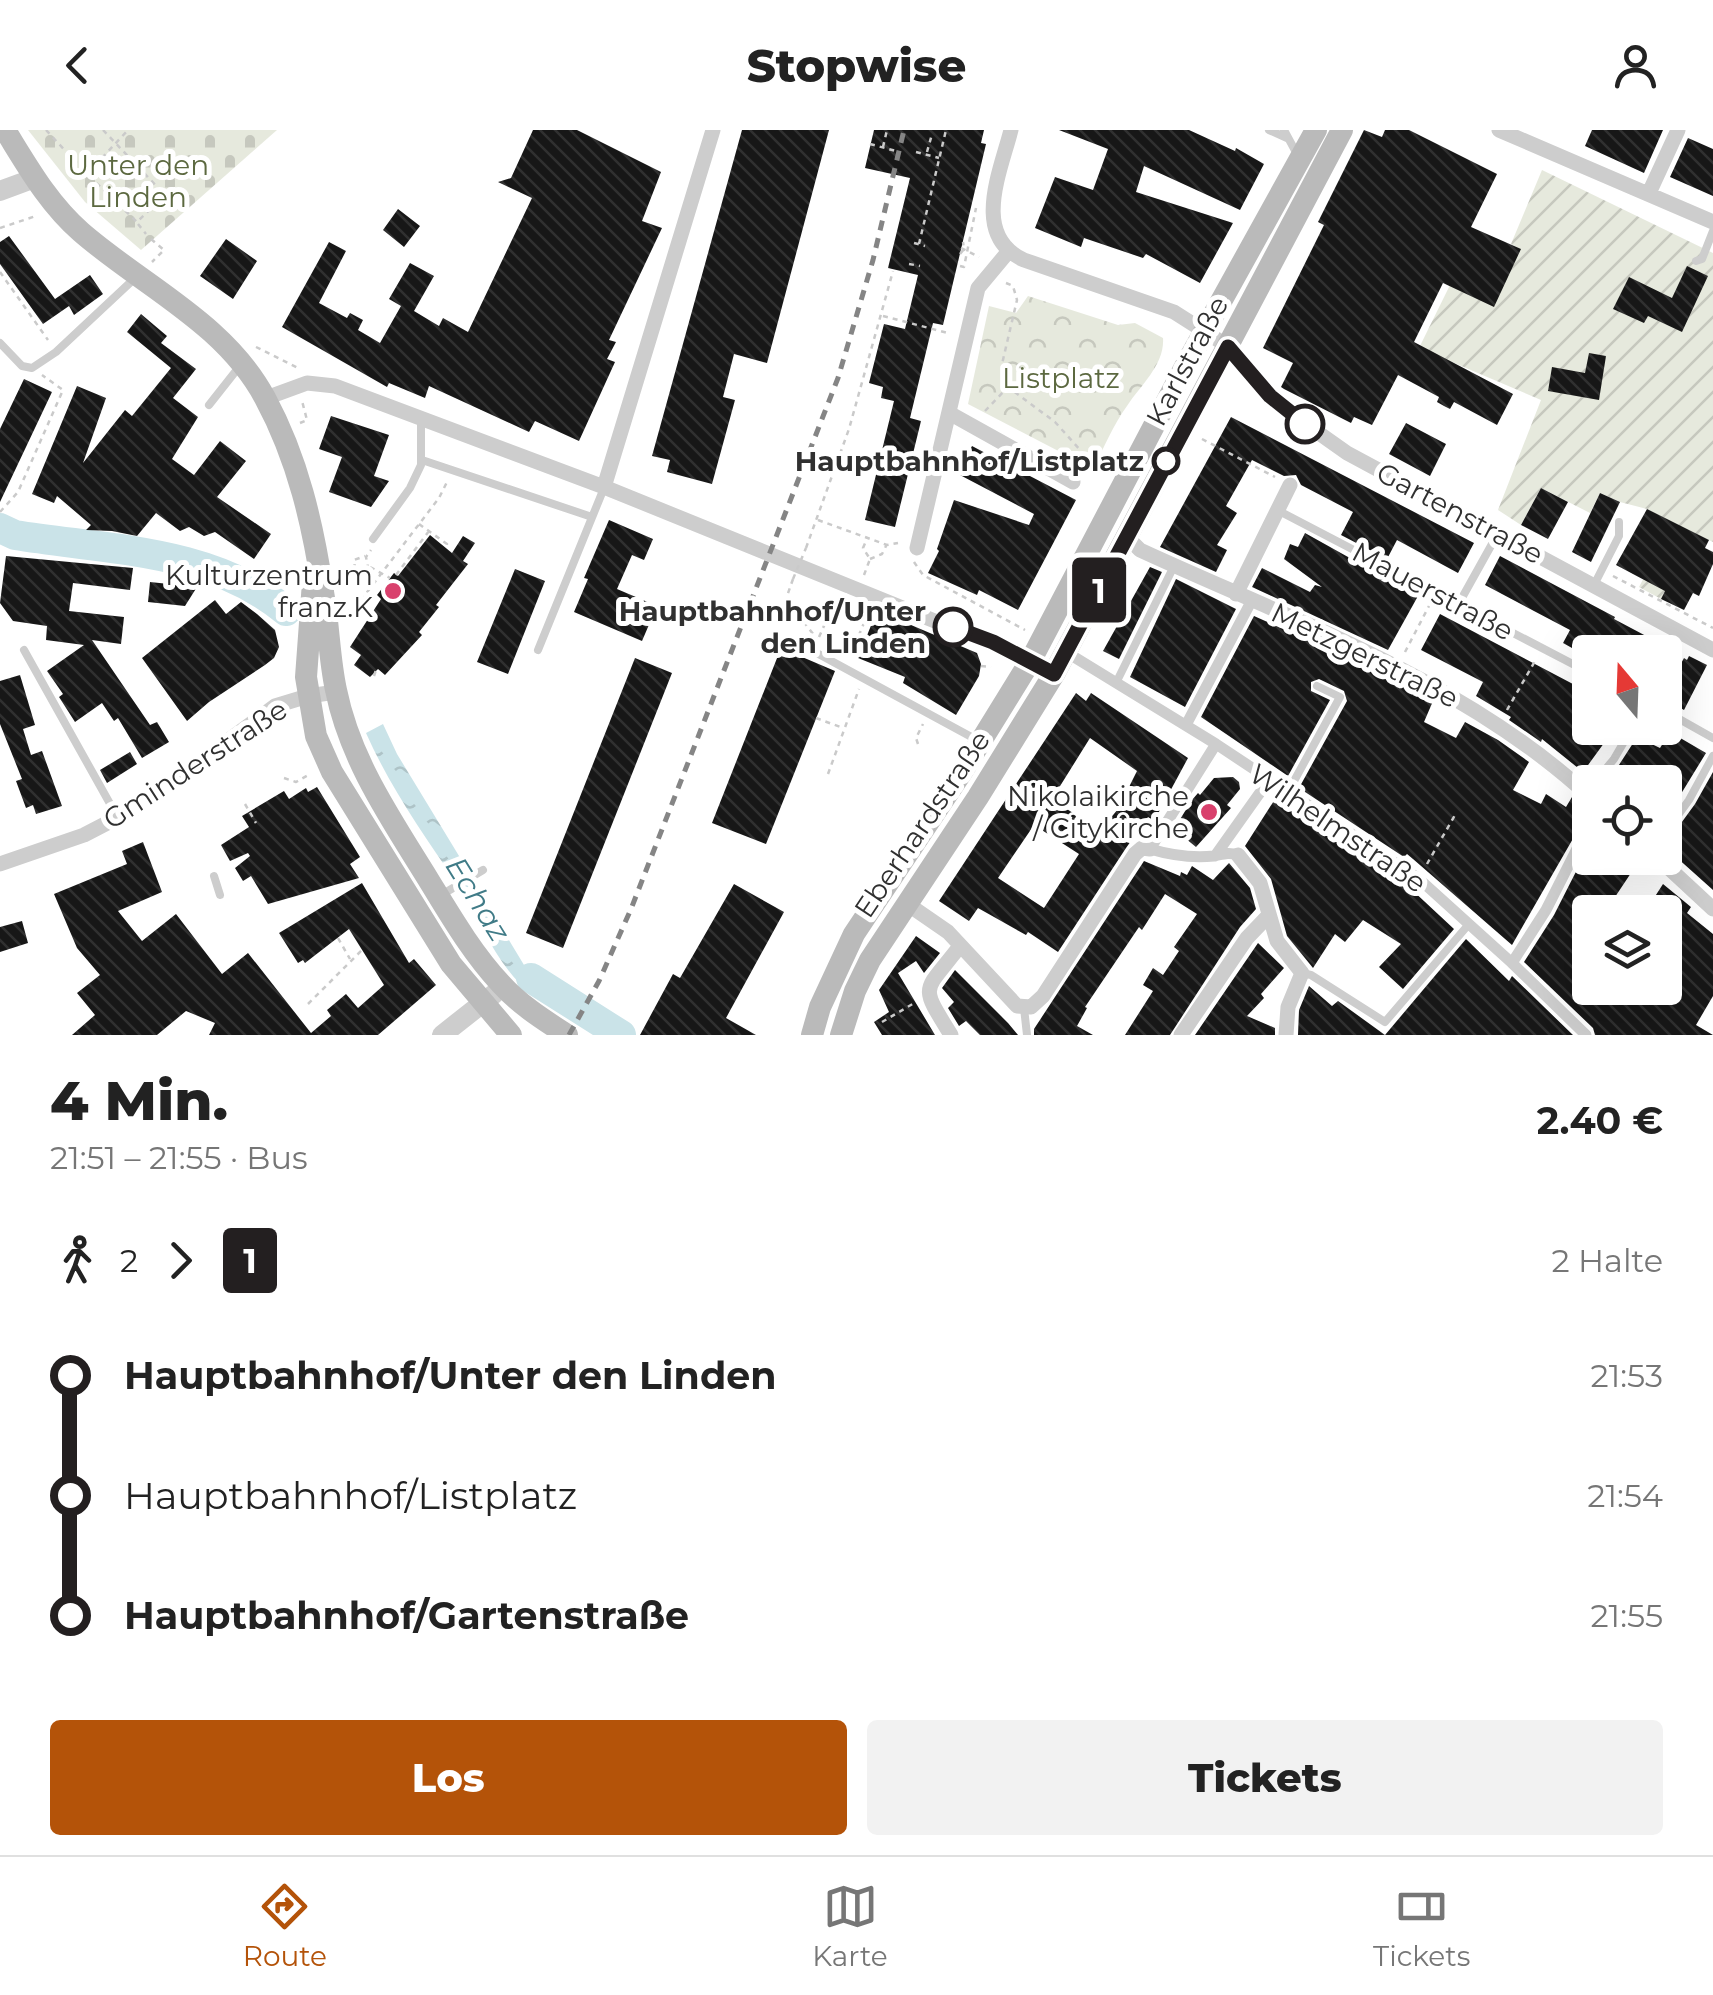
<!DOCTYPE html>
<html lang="de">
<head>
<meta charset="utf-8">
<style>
  :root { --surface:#fff; --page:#f2f2f2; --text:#222; --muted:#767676; --line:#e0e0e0; --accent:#b45309 }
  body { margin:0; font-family:Montserrat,sans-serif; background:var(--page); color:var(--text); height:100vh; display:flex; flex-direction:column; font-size:38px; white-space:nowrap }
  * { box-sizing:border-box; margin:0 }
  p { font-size:32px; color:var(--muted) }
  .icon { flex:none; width:55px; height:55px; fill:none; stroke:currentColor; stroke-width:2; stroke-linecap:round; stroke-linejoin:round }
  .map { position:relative; height:905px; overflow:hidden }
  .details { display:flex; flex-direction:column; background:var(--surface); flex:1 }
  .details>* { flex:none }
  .badge { padding:0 20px; border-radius:8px; font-size:35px; line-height:65px }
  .needle { width:65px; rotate:341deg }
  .tools { position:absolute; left:1572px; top:505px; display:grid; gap:20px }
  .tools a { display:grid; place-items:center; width:110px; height:110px; border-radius:10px; background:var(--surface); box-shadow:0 10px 40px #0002; font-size:50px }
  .map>.badge { position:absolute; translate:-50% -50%; box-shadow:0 0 0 5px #fff }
  .legs { display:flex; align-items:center; gap:15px; height:110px; padding:0 50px; font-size:32px }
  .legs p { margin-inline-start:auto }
  .summary { display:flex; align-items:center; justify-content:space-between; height:170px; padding:0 50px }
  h1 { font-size:55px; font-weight:800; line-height:75px }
  .cta { display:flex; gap:20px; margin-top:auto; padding:20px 50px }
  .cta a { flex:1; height:115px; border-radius:10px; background:var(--accent); color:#fff; font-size:40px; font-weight:800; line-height:115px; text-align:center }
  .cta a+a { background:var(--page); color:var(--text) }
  ul { padding:0 50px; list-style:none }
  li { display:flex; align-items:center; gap:35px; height:120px; font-size:38px }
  li i { display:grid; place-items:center; width:15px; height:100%; margin:0 12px; background:currentColor }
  li i::after { content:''; width:25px; height:25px; margin:-12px; border:8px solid; border-radius:50%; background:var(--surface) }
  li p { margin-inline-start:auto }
  li:first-child i { background:linear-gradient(#0000 50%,currentColor 0) }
  li:last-child i { background:linear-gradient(currentColor 50%,#0000 0) }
  header { display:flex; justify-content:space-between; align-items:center; height:130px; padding:0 50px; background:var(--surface); font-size:45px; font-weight:800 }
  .tabs { display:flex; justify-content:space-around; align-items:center; height:140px; border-top:2px solid var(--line); background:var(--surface); font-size:28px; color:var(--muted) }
  .tabs a { display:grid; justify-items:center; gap:5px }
  .tabs .selected { color:var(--accent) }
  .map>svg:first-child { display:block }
  .cemetery { fill:url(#cemetery-stones) }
  .park { fill:url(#park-crowns) }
  .garden { fill:url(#garden-furrows) }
  .water { fill:url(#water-ripples) }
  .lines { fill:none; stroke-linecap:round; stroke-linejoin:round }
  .river { stroke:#cae3e8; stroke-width:30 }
  .building { fill:url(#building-back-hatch); fill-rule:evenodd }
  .path { stroke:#cacaca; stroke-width:2.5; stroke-dasharray:5 5; stroke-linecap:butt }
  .service { stroke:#cdcdcd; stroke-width:8 }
  .pedestrian { stroke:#cdcdcd; stroke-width:11 }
  .minor { stroke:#cdcdcd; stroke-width:15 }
  .tertiary { stroke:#cdcdcd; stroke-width:20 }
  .secondary { stroke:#bababa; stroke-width:22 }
  .rail { stroke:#858585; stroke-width:5; stroke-dasharray:10 8; stroke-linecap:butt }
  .path-bridge { stroke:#cacaca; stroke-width:2.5; stroke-dasharray:5 5; stroke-linecap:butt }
  .line-1-casing { stroke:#fff; stroke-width:22 }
  .line-1 { stroke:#231f20; stroke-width:15 }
  .stop-1-dot { fill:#fff; stroke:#231f20; stroke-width:5 }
  .poi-dot { fill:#d9416d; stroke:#fff; stroke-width:4 }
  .labels { text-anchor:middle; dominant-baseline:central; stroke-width:10; stroke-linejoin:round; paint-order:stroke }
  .park-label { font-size:28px; fill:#5c6940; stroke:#fff }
  .street-label { font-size:28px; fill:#303030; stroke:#fff }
  .stop-label { font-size:28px; font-weight:bold; fill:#303030; stroke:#fff; text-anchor:end }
  .poi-label { font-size:28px; fill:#303030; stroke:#fff; text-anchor:end }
  .water-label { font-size:30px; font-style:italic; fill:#407b87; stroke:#fff }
</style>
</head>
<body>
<header><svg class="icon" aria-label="back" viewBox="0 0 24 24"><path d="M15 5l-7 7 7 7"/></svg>Stopwise<svg class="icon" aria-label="person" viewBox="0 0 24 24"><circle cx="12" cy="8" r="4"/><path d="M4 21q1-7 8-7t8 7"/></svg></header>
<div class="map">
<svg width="1713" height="905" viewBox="0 0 1713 905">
  <defs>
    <pattern id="cemetery-stones" width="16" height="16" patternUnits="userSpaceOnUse" patternTransform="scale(2.5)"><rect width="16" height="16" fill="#e6e9dd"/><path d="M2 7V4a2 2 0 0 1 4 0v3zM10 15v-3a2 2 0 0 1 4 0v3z" fill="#c6c8be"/></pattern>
    <pattern id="park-crowns" width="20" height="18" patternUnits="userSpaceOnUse" patternTransform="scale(2.5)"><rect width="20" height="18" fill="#e6e9dd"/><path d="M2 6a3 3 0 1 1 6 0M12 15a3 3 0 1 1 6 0" fill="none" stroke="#c6c8be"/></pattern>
    <pattern id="garden-furrows" width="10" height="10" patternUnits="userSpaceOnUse" patternTransform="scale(2.5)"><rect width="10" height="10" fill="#e6e9dd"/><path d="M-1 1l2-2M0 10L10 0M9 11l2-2" fill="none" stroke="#c6c8be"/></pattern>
    <pattern id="water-ripples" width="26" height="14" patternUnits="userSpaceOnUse" patternTransform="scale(2.5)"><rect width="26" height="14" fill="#cae3e8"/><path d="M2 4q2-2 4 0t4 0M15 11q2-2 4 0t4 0" fill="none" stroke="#aec3c7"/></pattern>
    <pattern id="building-back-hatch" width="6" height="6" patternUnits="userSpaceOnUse" patternTransform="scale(2.5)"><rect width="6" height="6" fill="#171717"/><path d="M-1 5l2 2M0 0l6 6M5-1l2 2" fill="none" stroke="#303030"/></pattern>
  </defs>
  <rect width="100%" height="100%" fill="#fff"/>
  <path class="cemetery" d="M28 0H277L141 120 85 72Z"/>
  <path class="park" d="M1028 166 1118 195 1135 193 1163 208C1165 234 1141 255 1127 276 1113 295 1104 318 1093 339L968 274 989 176 1016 183Z"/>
  <path class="garden" d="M1542 40 1713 123V412L1694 403 1661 469 1639 457 1659 419 1680 397 1647 379 1620 372 1600 363 1590 383 1541 358 1521 395 1498 380 1541 270 1419 218 1450 155 1520 119 1511 114Z"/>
  <path class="water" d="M383 594 397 624 470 744 456 752C423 704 390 657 366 603Z
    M472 749 524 835 568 863 558 880C507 860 485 801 460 757Z"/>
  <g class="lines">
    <path class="river" d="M0 398 15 405C107 420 212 419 286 481
      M531 848 621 905"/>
  </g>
  <path class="building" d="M533 0H577L661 42 642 91 662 98 609 210 616 212 607 229 615 232 579 311 535 291 529 302 429 256 425 268 389 253 387 257 282 197 329 112 346 121 319 173 347 188 350 183 363 190 358 200 380 213 401 176 389 169 410 133 434 146 414 181 439 196 443 188 468 202 532 68 498 52 511 48Z
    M742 0H829L767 233 734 224 723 267 735 270 712 354 667 342 670 330 652 326Z
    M874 0H984L981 13 986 14 943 195 933 193 910 288 921 291 895 397 865 390 894 271 881 268 883 257 869 253 884 194 905 199 918 145 888 138 910 48 865 38Z
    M1059 0H1189L1235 21 1236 18 1264 34 1240 80 1144 36 1136 62 1233 93 1200 153 1146 124 1143 128 1084 108 1081 117 1035 98 1055 47 1093 60 1108 19Z
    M1364 0 1382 7 1385 0H1409L1497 44 1471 97 1521 119 1494 177 1443 153 1414 212 1513 264 1497 295 1454 272 1450 279 1444 276 1437 272 1439 267 1398 245 1372 295 1354 287 1351 293 1284 259 1281 257 1293 233 1263 218 1324 95 1318 92Z
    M1592 0H1663L1644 43 1585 16Z
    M1688 8 1713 19V66L1670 47Z
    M398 79 420 96 404 117 383 100Z
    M9 106 55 169 90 145 103 164 74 185 69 176 43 194 0 134V112Z
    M226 109 257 131 233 169 200 146Z
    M1687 136 1708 146 1682 202 1648 186 1644 193 1613 179 1629 147 1672 168Z
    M141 184 167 206 161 213 196 239 173 268 198 287 172 329 194 345 220 311 246 331 217 367 271 404 254 429 215 402 204 406 189 397 180 401 156 383 137 406 112 401 86 400 91 395 57 366 54 373 32 364 77 256 106 268 83 333 125 280 132 286 171 238 127 202Z
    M1589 223 1606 226 1599 270 1548 261 1552 237 1585 243Z
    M24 249 52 262 0 372V299Z
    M331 286 389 305 374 346 389 351 371 377 329 362 342 327 319 319Z
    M1231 287 1474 413 1458 443 1397 410 1387 429 1341 405 1353 382 1301 355 1296 345 1284 346 1252 330 1226 376 1237 383 1217 415 1227 420 1216 442 1160 417Z
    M1406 293 1446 314 1430 346 1389 324Z
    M972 316 1076 370 1018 480 979 460 977 465 928 443 939 421 937 419 954 370 1029 395 1034 384 958 344Z
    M1541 358 1568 372 1548 409 1521 395Z
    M1600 363 1620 372 1591 432 1572 422Z
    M1647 379 1709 410 1705 418 1713 422V434L1699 466 1693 463 1684 480 1661 469 1665 461 1616 435Z
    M609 390 653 409 644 430 632 425 617 459 657 476 642 511 574 482 588 449 584 448Z
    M1305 403 1418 466 1388 520 1252 457 1262 438 1310 462 1315 455 1322 457 1284 429 1290 414 1298 417Z
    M430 405 452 423 463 406 475 413 463 431 468 434 436 475 439 477 419 502 422 505 385 545 378 539 370 547 354 535 361 525 350 517 381 469 377 465 394 443 398 446Z
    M6 426 133 438 130 460 73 453 69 481 124 487 121 514 92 510 150 595 157 592 169 612 142 628 118 588 114 591 102 573 75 592 59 567 63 564 47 541 84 515 46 510 47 496 13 491 0 473Z
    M1500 426 1615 487 1614 489 1665 516 1662 522H1614L1600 515 1596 522H1590V528L1563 513 1570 500 1485 455Z
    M1150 437 1162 442 1119 529 1103 521Z
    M515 439 545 451 508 544 477 532Z
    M1176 449 1236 479 1185 577 1130 547Z
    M150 452 197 457 185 476 148 472Z
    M215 470 226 484 241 472 257 484 275 500 279 517 274 528 265 535 209 572 187 591 142 528Z
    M871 478 977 523 981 534 979 546 956 585 903 553 905 547 858 528 872 493 866 490Z
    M1440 484 1590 563V598H1615L1583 642 1542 609 1541 612 1509 590 1511 587 1476 566 1483 552 1421 520Z
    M1254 486 1382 543 1433 571 1424 592 1456 608 1465 592 1498 610 1529 632 1513 660 1541 674 1546 664 1566 677 1572 667 1590 679 1512 815 1413 729 1407 724 1404 727 1299 658 1347 571 1344 561 1319 549 1311 552V561L1330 570 1288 646 1201 587Z
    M781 518 835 541 766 714 712 693Z
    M1689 526 1707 535 1684 580 1665 569V563L1684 528 1687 530Z
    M635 528 672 543 563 818 526 803Z
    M20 545 35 595 23 599 31 625 42 621 62 676 36 684 33 675 26 678 16 651 22 649 0 594V551Z
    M1076 563 1086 571 1091 563 1188 628 1154 691 1148 687 1126 718 1058 822 1028 802 1026 805 978 778 969 791 939 771ZM1090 608 1137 641 1118 679 1100 701 1052 669ZM1034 695 1079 724 1044 778 998 748Z
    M1670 602 1706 623 1665 690V652H1608L1637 607 1660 618Z
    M130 622 137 634 107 653 100 640Z
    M1713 642V760L1665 717V710L1671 707 1695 674Z
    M1233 647 1239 652 1240 659 1227 675 1231 678 1196 717 1174 699 1192 670 1198 663 1200 665 1214 648Z
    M317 657 360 727 350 734 359 748 268 774 251 746 243 751 235 738 250 726 248 723 230 731 221 715 249 697 242 686 284 661 289 669 306 658 308 662Z
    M1277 666 1395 744 1454 799 1403 859 1379 837 1401 814 1363 790 1345 812 1335 804 1313 838 1287 806 1271 749 1245 716Z
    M143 712 162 762 118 781 142 811 176 784 222 844 248 823 311 903 331 886 327 880 346 864 358 878 384 855 349 799 305 833 303 830 298 833 279 803 362 753 409 833 414 829 436 855 378 905H209L215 893 186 881 157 905H72L95 885 77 863 100 845 77 818 54 764 127 734 122 721Z
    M1590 714V728H1641L1611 773 1629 782H1590V858H1665V782H1645L1663 754 1691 777 1687 783 1713 804V866L1696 895 1713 905H1595L1593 898 1524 832 1554 785Z
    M1144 731 1180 746 1181 742 1187 745 1192 736 1213 750 1229 733 1250 758 1256 779 1240 797 1170 905H1125L1153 861 1143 855 1153 838 1163 845 1179 821 1174 817 1197 784 1165 764 1142 800 1139 797 1085 877 1087 878 1077 896 1093 905H1034V899Z
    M734 754 784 782 726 888 756 905H640L673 844 680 848Z
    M22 791 28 813 0 822V797Z
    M916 806 940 823 924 843 916 831 898 843 935 905H882L874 892 889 882 879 860Z
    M1466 809 1509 851 1512 846 1573 905H1298L1299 880 1309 856 1332 876 1338 871 1385 905Z
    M1258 813 1284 838 1261 864 1264 868 1247 886 1275 898V905H1195Z
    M955 840 1008 893 1018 905H980L966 891 959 896 948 878 954 872 942 858Z"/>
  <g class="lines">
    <path class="path" d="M46 0 86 43
      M103 0 165 65 137 92 87 44 128 0
      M870 14 896 21
      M883 17 887 0
      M916 22 939 28
      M927 22 932 4
      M138 94 146 104
      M0 98 36 86
      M151 109 164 120 152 132
      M914 113 925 116
      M919 114 946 0
      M961 118 979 127
      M960 124 964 119 963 112
      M909 134 920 136
      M960 136 964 137 976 78
      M0 142 48 210
      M1006 153 1013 156 1017 170 1002 234 1008 257 1055 292 1100 342
      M883 186 948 203
      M256 217 298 238
      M985 281 1007 258
      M300 293 307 290 302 271
      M1202 309 1275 347
      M0 382 18 362 63 260 42 245
      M818 390 887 415 898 413
      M419 394 447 414 445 417
      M806 418 849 299 893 141
      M870 429 882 424 886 416
      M914 432 923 445 1025 500
      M370 437 390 448
      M355 439 354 430 365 426
      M396 445 429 401
      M864 445 870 429 863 418 866 411
      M1613 446 1713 498
      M793 449 786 469 817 509
      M344 453 356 439 362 441 368 438 366 427 371 420
      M346 484 368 461 439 368 447 352
      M819 507 836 469
      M1405 522 1429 476
      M851 524 869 481
      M981 536 991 537
      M374 546 376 540
      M1507 580 1535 531
      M816 588 843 598
      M918 614 916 608 923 594
      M828 644 859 559
      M284 648 296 652 310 644
      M245 674 256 693
      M1427 734 1455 685
      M338 808 350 829
      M308 874 362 820
      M882 892 916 872"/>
    <path class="service" d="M1269 0 1287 8
      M1284 0 1298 26
      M1696 131 1702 129 1713 101
      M0 213 22 236 32 238 56 222 134 149
      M209 275 239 237
      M422 330 592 387
      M1279 381 1590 543
      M373 409 410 358 421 335V289
      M1594 455 1619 406V392
      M1458 475 1497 405
      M24 520 118 688
      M538 520 604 358
      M813 521 977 610
      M1665 533 1680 501
      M1116 553 1174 436
      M1665 581 1713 608
      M1595 652 1614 629 1632 598
      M1288 662 1340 567 1317 556
      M1665 703 1689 670 1713 626
      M214 746 220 765
      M443 764 483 740
      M1302 843 1311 845 1385 892 1469 794
      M1024 878 1027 905"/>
    <path class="pedestrian" d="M1066 522 1216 614 1418 748 1512 833 1586 905
      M1186 595 1252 470
      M1216 614 1150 719C1170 725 1193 728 1214 726 1224 724 1228 722 1238 725
      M1215 726 1269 650
      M1512 833 1546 780 1590 693"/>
    <path class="minor" d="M1011 0C1000 43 971 106 1024 130L1174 182 1229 217 1289 282 1347 323 1713 520
      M1499 0 1713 92
      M1649 63 1678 0
      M266 268 307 253 335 256 604 357 1031 530
      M951 284 1073 352
      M604 357 713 0
      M1127 407 1140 420C1296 492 1462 549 1590 667
      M917 418 978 158 1008 122
      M1236 464 1290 355
      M1238 725 1260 753 1277 811 1302 843 1288 877 1286 905
      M1658 728 1713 779
      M0 734 84 705 138 677 275 576 308 566 336 562
      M906 773 948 802 1017 876 1031 877 1043 866 1135 724 1142 718 1150 719
      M951 905C919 853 923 864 960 816
      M1181 905 1247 808 1269 785"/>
    <path class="tertiary" d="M0 61 35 48
      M442 905 494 864"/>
    <path class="secondary" d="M5 0C28 37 48 73 81 102 143 156 225 193 265 268 298 329 313 395 323 462 329 495 329 528 336 560 350 630 391 689 428 749 450 785 472 823 501 854 520 875 544 890 567 905
      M313 452 306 547 316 606 332 642 451 834 511 905
      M812 905 820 877 854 804 960 645 1031 530 1188 231 1316 0
      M841 905 855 861 870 830 978 667 1054 544 1342 0"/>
    <path class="rail" d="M569 905 599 851 631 779 838 248 873 130 904 0"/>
    <path class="path-bridge" d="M793 449 806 418"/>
  </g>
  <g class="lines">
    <g class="line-1-casing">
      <path id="line-1" d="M953 497 993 512 1054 544 1228 217 1270 266 1305 294"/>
    </g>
    <use href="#line-1" class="line-1"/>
  </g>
  <g class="stop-1-dot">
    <circle cx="1305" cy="294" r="18"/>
    <circle cx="1166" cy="331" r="12"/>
    <circle cx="953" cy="497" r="18"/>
  </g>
  <g class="poi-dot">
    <circle cx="393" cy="461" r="10"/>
    <circle cx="1209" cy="682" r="10"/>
  </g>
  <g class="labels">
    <g class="park-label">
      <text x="138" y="35">Unter den<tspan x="138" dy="32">Linden</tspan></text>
      <text x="1061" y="248">Listplatz</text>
    </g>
    <g class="street-label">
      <text transform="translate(1187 231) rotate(-62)">Karlstraße</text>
      <text transform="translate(1460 383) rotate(28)">Gartenstraße</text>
      <text transform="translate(1433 461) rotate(28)">Mauerstraße</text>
      <text transform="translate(1365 525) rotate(26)">Metzgerstraße</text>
      <text transform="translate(195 634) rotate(-33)">Gminderstraße</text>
      <text transform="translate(922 694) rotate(-56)">Eberhardstraße</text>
      <text transform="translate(1338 698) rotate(34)">Wilhelmstraße</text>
    </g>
    <g class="stop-label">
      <text x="1144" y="331">Hauptbahnhof/Listplatz</text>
      <text x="926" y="481">Hauptbahnhof/Unter<tspan x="926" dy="32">den Linden</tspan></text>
    </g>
    <g class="poi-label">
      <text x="373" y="445">Kulturzentrum<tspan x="373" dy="32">franz.K</tspan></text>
      <text x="1189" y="666">Nikolaikirche<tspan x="1189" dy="32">/ Citykirche</tspan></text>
    </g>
    <g class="water-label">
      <text transform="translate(478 769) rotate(58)">Echaz</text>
    </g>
  </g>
</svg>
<div class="tools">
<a><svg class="needle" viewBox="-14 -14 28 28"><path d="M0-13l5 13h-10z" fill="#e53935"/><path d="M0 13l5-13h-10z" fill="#767676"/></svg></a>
<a><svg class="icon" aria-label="locate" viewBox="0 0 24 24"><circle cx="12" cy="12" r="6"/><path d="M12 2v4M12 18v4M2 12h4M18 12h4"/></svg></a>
<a><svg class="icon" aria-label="layers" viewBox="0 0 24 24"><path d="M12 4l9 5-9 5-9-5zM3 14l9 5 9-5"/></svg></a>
</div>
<b class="badge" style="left:1099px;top:460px;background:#231f20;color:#fff">1</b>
</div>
<section class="details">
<div class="summary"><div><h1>4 Min.</h1><p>21:51 – 21:55 · Bus</p></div><b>2.40 €</b></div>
<div class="legs"><svg class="icon" aria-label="walk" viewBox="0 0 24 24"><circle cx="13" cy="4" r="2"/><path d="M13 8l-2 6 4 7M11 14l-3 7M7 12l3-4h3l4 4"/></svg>2<svg class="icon" aria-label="forward" viewBox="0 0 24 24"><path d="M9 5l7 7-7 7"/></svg><b class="badge" style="background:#231f20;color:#fff">1</b><p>2 Halte</p></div>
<ul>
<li><i style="color:#231f20"></i><b>Hauptbahnhof/Unter den Linden</b><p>21:53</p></li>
<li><i style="color:#231f20"></i><span>Hauptbahnhof/Listplatz</span><p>21:54</p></li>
<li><i style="color:#231f20"></i><b>Hauptbahnhof/Gartenstraße</b><p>21:55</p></li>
</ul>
<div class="cta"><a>Los</a><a>Tickets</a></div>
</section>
<nav class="tabs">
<a class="selected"><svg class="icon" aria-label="directions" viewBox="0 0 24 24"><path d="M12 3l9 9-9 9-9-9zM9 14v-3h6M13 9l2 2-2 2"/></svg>Route</a>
<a><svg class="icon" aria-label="map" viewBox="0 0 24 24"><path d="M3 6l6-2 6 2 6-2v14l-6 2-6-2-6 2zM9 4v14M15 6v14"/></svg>Karte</a>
<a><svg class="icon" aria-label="tickets" viewBox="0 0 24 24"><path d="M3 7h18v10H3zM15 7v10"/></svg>Tickets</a>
</nav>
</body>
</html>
